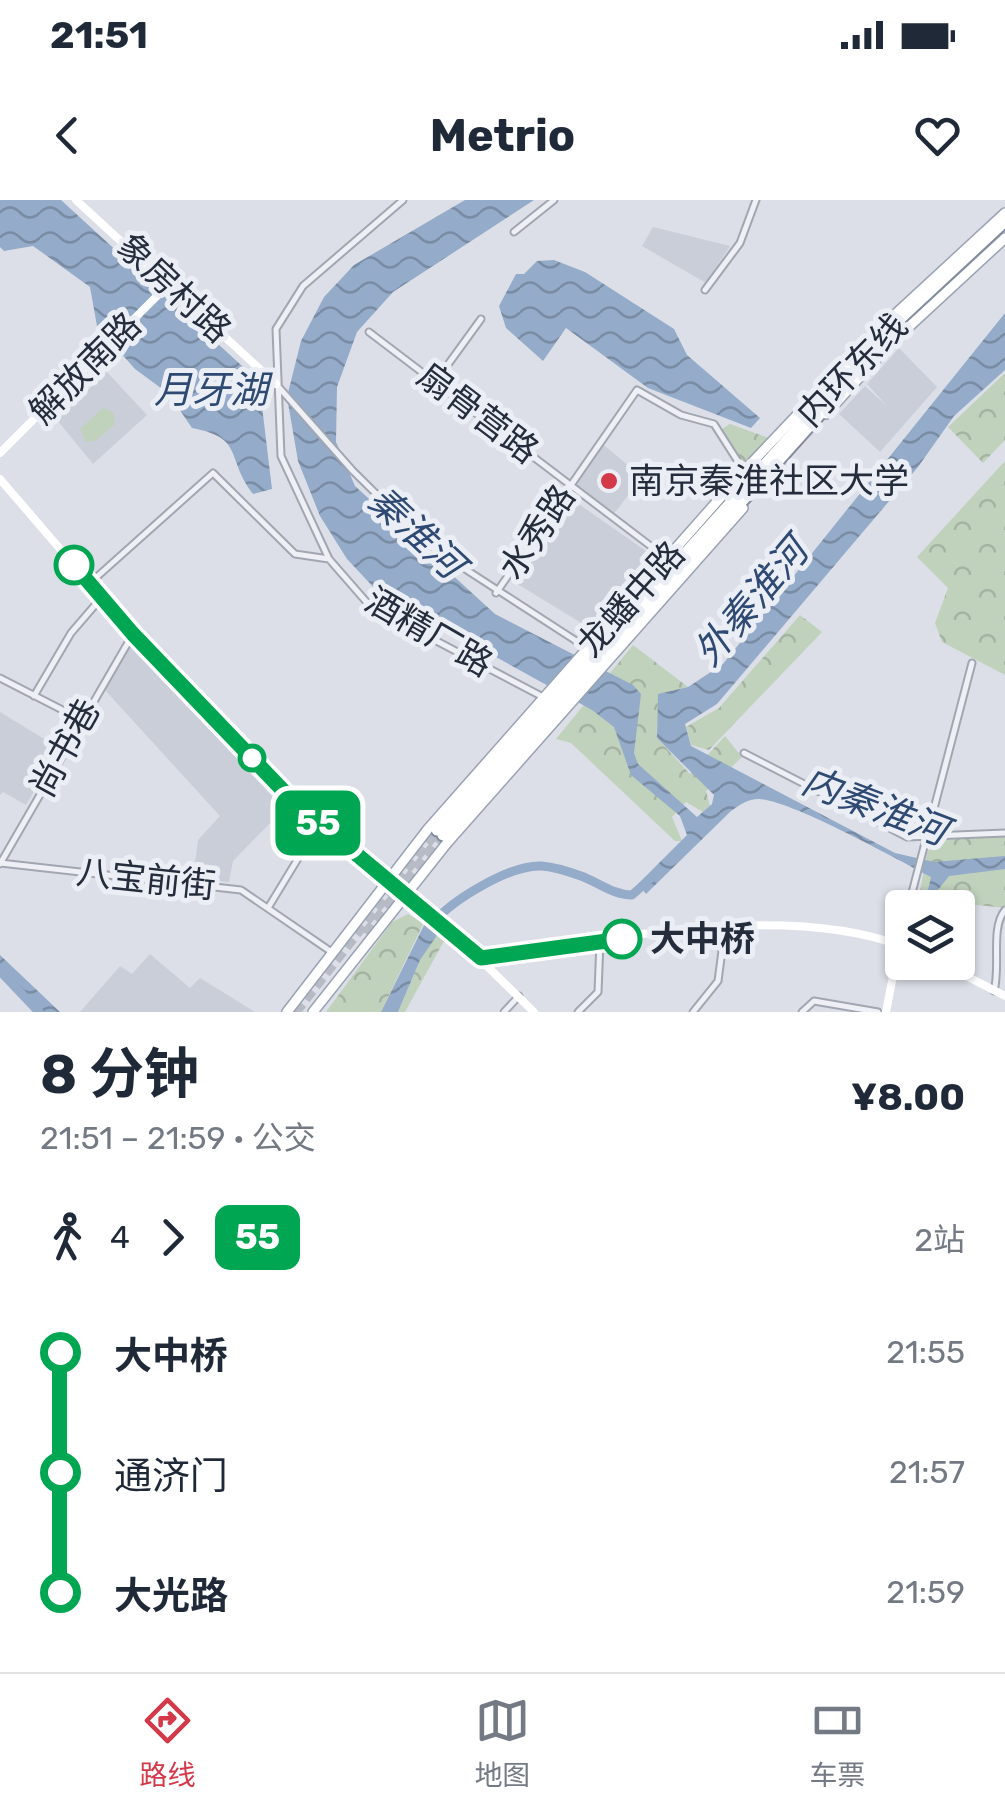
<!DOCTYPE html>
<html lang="zh">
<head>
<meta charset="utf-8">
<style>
  :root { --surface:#fff; --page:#f6f6f7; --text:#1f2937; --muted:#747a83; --line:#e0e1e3; --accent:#d33948 }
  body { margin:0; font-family:Rubik,"Noto Sans SC",sans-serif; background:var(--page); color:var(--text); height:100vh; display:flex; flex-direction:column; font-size:38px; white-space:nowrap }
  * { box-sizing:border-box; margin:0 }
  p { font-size:32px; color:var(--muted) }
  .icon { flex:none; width:55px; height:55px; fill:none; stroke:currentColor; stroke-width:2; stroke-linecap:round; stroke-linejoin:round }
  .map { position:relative; height:812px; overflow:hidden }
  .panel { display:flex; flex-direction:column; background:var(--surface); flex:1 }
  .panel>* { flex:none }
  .badge { padding:0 20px; border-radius:15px; font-size:35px; line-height:65px }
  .controls { position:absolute; left:885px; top:690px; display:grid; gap:20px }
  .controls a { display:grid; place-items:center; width:90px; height:90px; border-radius:10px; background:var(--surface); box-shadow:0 2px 8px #0004; font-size:50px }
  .map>.badge { position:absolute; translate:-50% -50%; box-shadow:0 0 0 5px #fff }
  .legs { display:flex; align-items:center; gap:15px; height:110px; padding:0 40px; font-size:32px }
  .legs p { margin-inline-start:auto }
  .overview { display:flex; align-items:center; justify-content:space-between; height:170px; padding:0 40px }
  h1 { font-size:55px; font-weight:700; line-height:75px }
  ul { padding:0 40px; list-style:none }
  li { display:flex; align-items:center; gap:35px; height:120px; font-size:38px }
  li i { display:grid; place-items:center; width:15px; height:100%; margin:0 12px; background:currentColor }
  li i::after { content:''; width:25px; height:25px; margin:-12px; border:8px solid; border-radius:50%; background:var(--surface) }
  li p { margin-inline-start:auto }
  li:first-child i { background:linear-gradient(#0000 50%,currentColor 0) }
  li:last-child i { background:linear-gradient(currentColor 50%,#0000 0) }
  .status { display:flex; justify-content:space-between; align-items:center; height:70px; padding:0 50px; background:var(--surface); direction:ltr }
  .status svg { height:28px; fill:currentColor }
  header { display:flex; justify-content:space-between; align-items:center; height:130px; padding:0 40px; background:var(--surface); font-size:45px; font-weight:700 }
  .menu { display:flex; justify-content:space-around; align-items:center; height:140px; border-top:2px solid var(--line); background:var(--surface); font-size:28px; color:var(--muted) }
  .menu a { display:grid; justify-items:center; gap:5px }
  .menu .selected { color:var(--accent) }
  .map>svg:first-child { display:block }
  .built { fill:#caced9 }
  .forest { fill:url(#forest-crowns) }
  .pitch { fill:#c0d1bc }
  .water { fill:url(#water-waves) }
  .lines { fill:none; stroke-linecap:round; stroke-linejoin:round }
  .river { stroke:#94abc9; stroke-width:9 }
  .highway-tunnel { stroke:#b7bbc5; stroke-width:11; stroke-dasharray:11 5.5; stroke-linecap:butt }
  .street-casing { stroke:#a1a6b1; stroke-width:9 }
  .primary-casing { stroke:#9aa3b3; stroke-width:12 }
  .highway-casing { stroke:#828c9e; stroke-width:15 }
  .street { stroke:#eef0f5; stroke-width:5 }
  .secondary { stroke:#fff; stroke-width:8 }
  .primary { stroke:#fff; stroke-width:9 }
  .highway { stroke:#fff; stroke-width:11 }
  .secondary-bridge { stroke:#fff; stroke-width:8 }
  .line-1-casing { stroke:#fff; stroke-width:22 }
  .line-1 { stroke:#00a651; stroke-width:15 }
  .poi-dot { fill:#d33948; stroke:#ebeef4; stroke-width:4 }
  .stop-1-dot { fill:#fff; stroke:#00a651; stroke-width:5 }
  .labels { text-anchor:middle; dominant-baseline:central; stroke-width:10; stroke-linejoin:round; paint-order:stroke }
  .street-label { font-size:35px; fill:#252d3d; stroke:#ebeef4 }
  .poi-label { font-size:35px; fill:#252d3d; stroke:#ebeef4; text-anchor:start }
  .stop-label { font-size:35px; font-weight:bold; fill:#252d3d; stroke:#ebeef4; text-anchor:start }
  .water-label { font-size:38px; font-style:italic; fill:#2e4972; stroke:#ebeef4 }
</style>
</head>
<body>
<div class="status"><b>21:51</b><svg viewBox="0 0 49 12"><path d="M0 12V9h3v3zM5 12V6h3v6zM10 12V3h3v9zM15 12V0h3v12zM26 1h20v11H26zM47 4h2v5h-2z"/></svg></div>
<header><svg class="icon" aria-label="back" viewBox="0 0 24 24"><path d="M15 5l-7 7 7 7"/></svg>Metrio<svg class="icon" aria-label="heart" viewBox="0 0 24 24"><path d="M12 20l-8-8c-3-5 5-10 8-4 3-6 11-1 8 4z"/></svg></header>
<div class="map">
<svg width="1005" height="812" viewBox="0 0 1005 812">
  <defs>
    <pattern id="forest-crowns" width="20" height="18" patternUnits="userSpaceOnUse" patternTransform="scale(2.5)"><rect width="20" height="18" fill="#c0d1bc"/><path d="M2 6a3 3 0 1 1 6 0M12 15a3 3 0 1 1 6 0" fill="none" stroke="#a5b4a2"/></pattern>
    <pattern id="water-waves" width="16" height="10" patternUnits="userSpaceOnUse" patternTransform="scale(2.5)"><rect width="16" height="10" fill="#94abc9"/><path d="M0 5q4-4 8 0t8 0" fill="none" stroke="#798ca4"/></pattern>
  </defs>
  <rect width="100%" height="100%" fill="#dcdfe7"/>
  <path class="built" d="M653 27 730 46 706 83 642 46Z
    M899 148 937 187 880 252 839 214 865 186 888 207 867 184Z
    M107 172 147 215 93 264 57 220Z
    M604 245 642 277 613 315 575 285Z
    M573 300 653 356 591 429 516 383Z
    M131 446 284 609 233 661 229 682 193 679 198 640 220 616 104 489Z
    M0 512 59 548 26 605 3 592 0 595Z
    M150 754 190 788 200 778 255 812H80L120 766 132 774Z"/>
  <path class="forest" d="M1005 173V240L983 263 948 227Z
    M730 224 769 238 744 267 722 229Z
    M1005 261V475L942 442 935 423 948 388 917 357Z
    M800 415 822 432 709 550 691 545 686 527 719 508Z
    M633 445 688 487 659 494 657 538 690 574 725 536 742 557 706 591 710 606 703 612 686 602 672 617 682 641H675L571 543 556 539Z
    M1005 635V708L959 703 917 708 927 653 935 640Z
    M408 714 423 724 381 812H326L392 722Z
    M437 734 445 739 405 812H398L420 760Z"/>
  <path class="pitch" d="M103 208 113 212 115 224 95 241 86 242 80 229Z"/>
  <path class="water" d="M0 0H61L253 176 260 190 272 289 253 294C225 257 245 238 192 228L169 194 135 169 97 126 90 87 33 46 4 51 0 47Z
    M465 0H534L393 92 357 132 337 187 336 242 355 286 495 414 633 485 641 494 634 553 638 564 697 617 712 604 714 595 657 538 658 494 688 487 723 464 1005 113V170L954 216 918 267 717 504 685 524 691 546 895 653 934 662 1005 656V669L949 676 934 695 933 707H924L931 677C898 660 791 600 759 599 747 599 740 605 731 611L646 694 638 684 687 635 680 616 631 575 614 527 592 510 378 392 347 359 320 316 298 261 287 197 301 141 324 97 354 65Z
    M554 60 585 72 674 129 687 155 760 218 751 228 648 188 566 128 543 161 506 128 499 106 516 74H524L537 61Z
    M430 713 444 725 420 760 398 812H381Z
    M0 755 60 812H40L0 771Z"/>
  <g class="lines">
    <path class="river" d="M433 723C452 700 511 664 542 666 554 667 570 672 581 676 598 682 613 695 632 695L649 680
      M0 771 39 812"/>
    <path class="highway-tunnel" d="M366 734 443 635
      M295 812 437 630"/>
    <g class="street-casing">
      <path id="street" d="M403 0 303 86 276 129 281 256 329 359 370 406 543 497
        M514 32 554 0
        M705 90 740 43 756 0
        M369 132 665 357
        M436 181 481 119
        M276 184 353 271 428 345 587 448
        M90 383 213 273 295 354 329 359
        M496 393 637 190 681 215 714 224 744 271
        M0 478 80 519
        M34 496 71 433 102 397
        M744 553 907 637 1005 633
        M0 663 241 690 333 753
        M0 664 133 434
        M268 708 319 624
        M908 708 972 463
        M899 745 902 730
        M994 791C1001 767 990 728 1005 710
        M504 812 519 796
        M578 812 598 792 600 741
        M693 812 718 781 725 728
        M802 812 814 801 878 812"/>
    </g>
    <g class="primary-casing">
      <path id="primary" d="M826 214 887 147 1005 38
        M287 812 428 629 744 271 875 133 1005 13
        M313 812 447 643 743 308"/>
    </g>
    <g class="highway-casing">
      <path id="highway" d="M437 630 876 141 1005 21
        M443 635 827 206"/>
    </g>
    <use href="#street" class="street"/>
    <path class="secondary" d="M76 0 276 184
      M0 253 170 83
      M0 279 133 434 295 603 425 709
      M451 731 534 812
      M481 758C607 740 783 701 902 746
      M939 762 1005 796
      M886 812 899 745"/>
    <use href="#primary" class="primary"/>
    <use href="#highway" class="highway"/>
    <path class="secondary-bridge" d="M425 709 451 731"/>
  </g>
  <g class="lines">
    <g class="line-1-casing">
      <path id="line-1" d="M74 365 133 434 295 603 481 758 622 739"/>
    </g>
    <use href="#line-1" class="line-1"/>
  </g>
  <circle class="poi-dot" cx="609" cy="281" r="10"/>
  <g class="stop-1-dot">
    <circle cx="74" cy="365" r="18"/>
    <circle cx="252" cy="558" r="12"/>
    <circle cx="622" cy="739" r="18"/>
  </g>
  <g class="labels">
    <g class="street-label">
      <text transform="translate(174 88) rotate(43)">象房村路</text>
      <text transform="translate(85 168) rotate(-45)">解放南路</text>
      <text transform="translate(852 170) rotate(-46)">内环东线</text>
      <text transform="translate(478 213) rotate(37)">扇骨营路</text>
      <text transform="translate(537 332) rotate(-56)">水秀路</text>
      <text transform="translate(631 399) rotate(-48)">龙蟠中路</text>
      <text transform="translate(429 432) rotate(30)">酒精厂路</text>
      <text transform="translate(65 548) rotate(-61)">尚书巷</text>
      <text transform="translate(146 679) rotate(6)">八宝前街</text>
    </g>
    <g class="poi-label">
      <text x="629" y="281">南京秦淮社区大学</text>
    </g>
    <g class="stop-label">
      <text x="650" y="739">大中桥</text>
    </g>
    <g class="water-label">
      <text x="211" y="190">月牙湖</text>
      <text transform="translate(416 332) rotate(43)">秦淮河</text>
      <text transform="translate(751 402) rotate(-50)">外秦淮河</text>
      <text transform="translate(875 606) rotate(21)">内秦淮河</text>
    </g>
  </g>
</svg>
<div class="controls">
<a><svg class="icon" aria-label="layers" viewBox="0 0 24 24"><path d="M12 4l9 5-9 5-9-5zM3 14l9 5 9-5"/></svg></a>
</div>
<b class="badge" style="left:318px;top:623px;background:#00a651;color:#fff">55</b>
</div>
<section class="panel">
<div class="overview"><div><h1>8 分钟</h1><p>21:51 – 21:59 · 公交</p></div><b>¥8.00</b></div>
<div class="legs"><svg class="icon" aria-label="walk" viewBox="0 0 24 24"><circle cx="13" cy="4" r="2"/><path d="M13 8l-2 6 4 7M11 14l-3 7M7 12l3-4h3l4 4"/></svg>4<svg class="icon" aria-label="forward" viewBox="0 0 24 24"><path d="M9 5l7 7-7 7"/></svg><b class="badge" style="background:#00a651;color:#fff">55</b><p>2站</p></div>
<ul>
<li><i style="color:#00a651"></i><b>大中桥</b><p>21:55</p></li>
<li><i style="color:#00a651"></i><span>通济门</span><p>21:57</p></li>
<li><i style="color:#00a651"></i><b>大光路</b><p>21:59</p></li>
</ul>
</section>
<nav class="menu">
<a class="selected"><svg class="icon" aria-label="directions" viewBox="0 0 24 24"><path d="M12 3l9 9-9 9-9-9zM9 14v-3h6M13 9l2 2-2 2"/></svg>路线</a>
<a><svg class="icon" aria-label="map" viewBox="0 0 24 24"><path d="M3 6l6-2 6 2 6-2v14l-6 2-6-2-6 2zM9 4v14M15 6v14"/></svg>地图</a>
<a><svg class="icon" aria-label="tickets" viewBox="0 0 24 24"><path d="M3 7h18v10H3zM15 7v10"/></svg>车票</a>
</nav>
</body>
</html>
